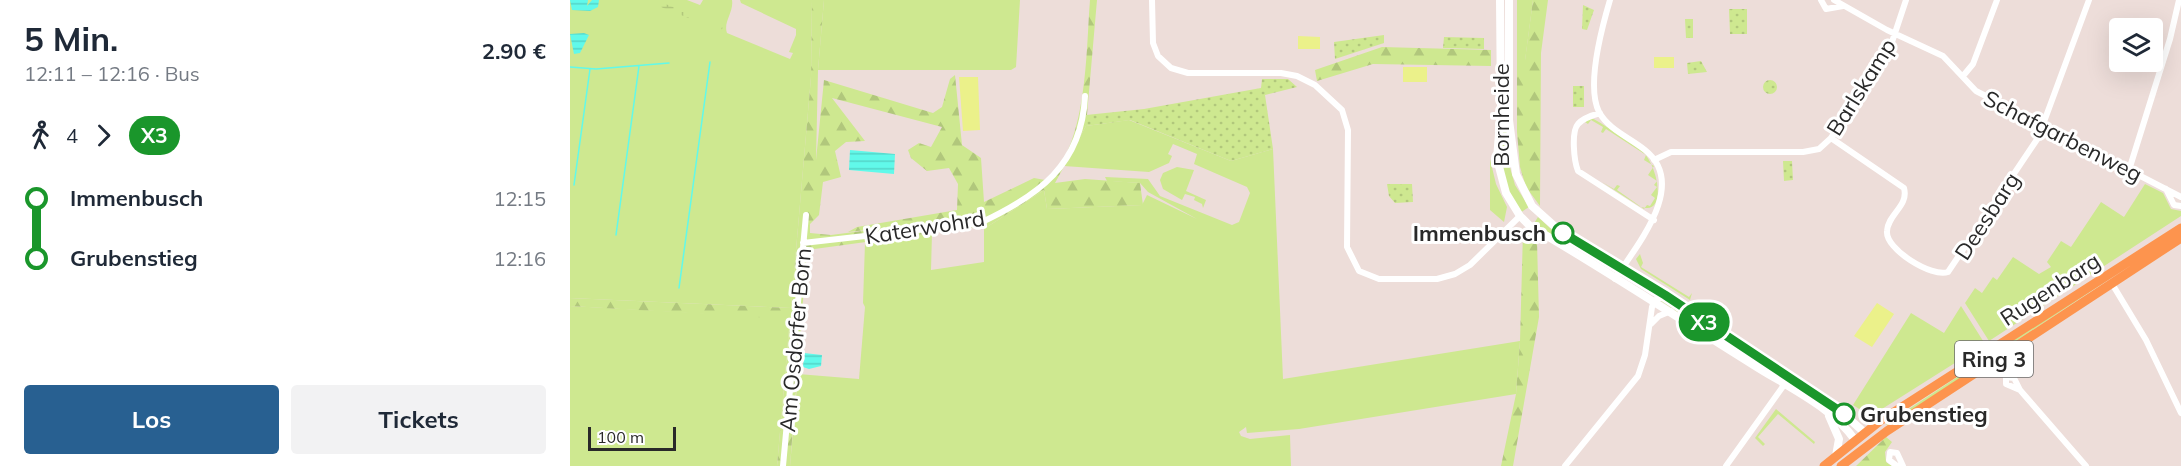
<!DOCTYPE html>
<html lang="de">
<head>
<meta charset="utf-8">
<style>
  :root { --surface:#fff; --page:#f2f2f3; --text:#1f2937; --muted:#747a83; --accent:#286091 }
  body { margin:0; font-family:Mulish,sans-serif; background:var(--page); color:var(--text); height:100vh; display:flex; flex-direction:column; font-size:22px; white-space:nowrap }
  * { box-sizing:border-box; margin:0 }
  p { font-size:20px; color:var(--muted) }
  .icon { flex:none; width:33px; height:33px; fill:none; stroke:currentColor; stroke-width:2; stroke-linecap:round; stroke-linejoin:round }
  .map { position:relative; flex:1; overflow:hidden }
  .panel { display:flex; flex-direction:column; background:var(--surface); width:570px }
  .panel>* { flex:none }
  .badge { padding:0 12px; border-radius:20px; font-size:21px; line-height:39px }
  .controls { position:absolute; left:1539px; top:18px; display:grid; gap:12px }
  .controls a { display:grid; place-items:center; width:54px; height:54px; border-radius:6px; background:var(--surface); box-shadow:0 6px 24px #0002; font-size:30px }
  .scale { position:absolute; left:18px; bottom:15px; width:88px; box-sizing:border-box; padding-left:6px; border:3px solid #292929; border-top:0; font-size:16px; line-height:21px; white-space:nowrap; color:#292929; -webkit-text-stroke:4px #fff; paint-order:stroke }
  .map>.badge { position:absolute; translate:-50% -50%; box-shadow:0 0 0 3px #fff }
  .legs { display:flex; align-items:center; gap:9px; height:66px; padding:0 24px; font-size:20px }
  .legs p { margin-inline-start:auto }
  .overview { display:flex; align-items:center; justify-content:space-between; height:102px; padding:0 24px }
  h1 { font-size:33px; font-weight:700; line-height:45px }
  .primary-button { display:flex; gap:12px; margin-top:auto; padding:12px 24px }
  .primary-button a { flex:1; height:69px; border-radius:6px; background:var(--accent); color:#fff; font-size:24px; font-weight:700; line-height:69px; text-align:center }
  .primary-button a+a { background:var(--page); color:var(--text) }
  ul { padding:0 24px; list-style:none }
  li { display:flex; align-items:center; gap:21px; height:60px; font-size:22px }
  li i { display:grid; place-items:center; width:9px; height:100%; margin:0 8px; background:currentColor }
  li i::after { content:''; width:15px; height:15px; margin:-8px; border:4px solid; border-radius:50%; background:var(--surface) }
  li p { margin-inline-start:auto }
  li:first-child i { background:linear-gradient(#0000 50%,currentColor 0) }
  li:last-child i { background:linear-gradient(currentColor 50%,#0000 0) }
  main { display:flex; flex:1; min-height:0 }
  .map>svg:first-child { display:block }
  .grass { fill:#cee890 }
  .forest { fill:url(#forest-firs); fill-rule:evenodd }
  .wetland { fill:url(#wetland-marsh) }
  .park { fill:url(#park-dots) }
  .pitch { fill:#ebf18a }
  .water { fill:url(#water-rules) }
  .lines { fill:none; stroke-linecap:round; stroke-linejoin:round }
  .stream { stroke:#61f9ea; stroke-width:1.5 }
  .minor { stroke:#fff; stroke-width:6 }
  .tertiary { stroke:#fff; stroke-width:8 }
  .primary { stroke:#fd944e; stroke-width:9 }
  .line-1-casing { stroke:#fff; stroke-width:14 }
  .line-1 { stroke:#1a962b; stroke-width:9 }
  .stop-1-dot { fill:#fff; stroke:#1a962b; stroke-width:3 }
  .labels { text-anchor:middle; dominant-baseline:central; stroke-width:6; stroke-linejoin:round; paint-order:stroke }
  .shield { fill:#fff; stroke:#696969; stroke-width:1.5 }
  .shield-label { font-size:21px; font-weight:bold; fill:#292929 }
  .street-label { font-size:22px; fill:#292929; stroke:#fff }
  .stop-label { font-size:22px; font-weight:bold; fill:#292929; stroke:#fff; text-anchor:end }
</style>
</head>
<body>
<main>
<section class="panel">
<div class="overview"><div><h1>5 Min.</h1><p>12:11 – 12:16 · Bus</p></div><b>2.90 €</b></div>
<div class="legs"><svg class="icon" aria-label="walk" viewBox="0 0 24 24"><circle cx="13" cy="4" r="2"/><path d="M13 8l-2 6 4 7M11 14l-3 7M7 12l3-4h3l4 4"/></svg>4<svg class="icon" aria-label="forward" viewBox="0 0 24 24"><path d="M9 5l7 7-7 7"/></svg><b class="badge" style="background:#1a962b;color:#fff">X3</b></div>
<ul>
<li><i style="color:#1a962b"></i><b>Immenbusch</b><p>12:15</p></li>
<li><i style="color:#1a962b"></i><b>Grubenstieg</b><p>12:16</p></li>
</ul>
<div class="primary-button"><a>Los</a><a>Tickets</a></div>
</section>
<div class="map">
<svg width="1611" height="466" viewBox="0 0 1611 466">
  <defs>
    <pattern id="forest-firs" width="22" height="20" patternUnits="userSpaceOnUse" patternTransform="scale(1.5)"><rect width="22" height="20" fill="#cee890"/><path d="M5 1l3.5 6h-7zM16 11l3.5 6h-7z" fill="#b1c77c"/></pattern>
    <pattern id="wetland-marsh" width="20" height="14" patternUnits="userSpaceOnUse" patternTransform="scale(1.5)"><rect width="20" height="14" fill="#cee890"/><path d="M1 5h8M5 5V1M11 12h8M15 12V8" fill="none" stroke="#b1c77c"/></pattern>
    <pattern id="park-dots" width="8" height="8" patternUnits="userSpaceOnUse" patternTransform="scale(1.5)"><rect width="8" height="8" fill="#cee890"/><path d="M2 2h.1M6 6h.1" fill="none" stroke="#b1c77c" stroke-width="1.8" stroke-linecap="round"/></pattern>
    <pattern id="water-rules" width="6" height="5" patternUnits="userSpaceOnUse" patternTransform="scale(1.5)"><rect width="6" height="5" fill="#61f9ea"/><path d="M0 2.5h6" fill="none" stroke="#54d5c9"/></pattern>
  </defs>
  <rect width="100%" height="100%" fill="#edddd9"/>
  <path class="grass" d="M0 0H117L130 5 133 0H162C164 12 153 22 157 33L220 59 223 53 219 52 226 35V29L171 3 170 0H242L241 77 221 308 0 298Z
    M254 0H450L446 67 441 70H248Z
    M947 0H963L955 61H947Z
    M933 65H937L941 148 929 149Z
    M1021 118C1027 119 1063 145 1072 151 1089 166 1098 219 1069 206L1032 182 1044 189 1047 185 1050 186 1047 190 1074 209 1077 205 1080 206 1085 198 1081 195 1087 187 1084 185 1087 181 1078 175 1084 166 1074 160 1076 155 1036 129 1033 133 1031 132 1033 127 1021 120 1018 124 1015 122Z
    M559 120 661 161 703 149 713 379 950 341 946 394 729 429 677 433 676 427 669 432 671 436 680 439 720 435 721 466H220L228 374 289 379 295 307 293 303 295 243 362 233 361 270 414 262V229L474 190 477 209 572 205 577 195 627 219 578 192 570 183 537 181 535 177 578 179 590 196 662 225 669 222 680 193 677 187 624 164 627 154 603 144 598 154 602 156 599 163 579 172 494 166 516 126Z
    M937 157 945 185 959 207 950 213 938 189 933 172V158Z
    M920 159 926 184 937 207 934 222 920 210Z
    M607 167 624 170 616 191 636 200 633 208 632 204 624 200 625 197 615 194 612 200 593 189 590 180 593 173Z
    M1575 184 1593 193 1601 209 1611 211V216L1419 341 1395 303 1405 288 1412 293 1423 277 1427 280 1443 257 1469 274 1481 267 1477 262 1491 241 1501 247 1531 202 1554 217Z
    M968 217 980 228 1036 263 1034 265 963 225Z
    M1070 254 1073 263 1071 267 1119 297 1122 293 1120 300 1071 269 1066 259Z
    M1550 270H1553L1318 426 1316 424Z
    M1096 300 1134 324 1132 328 1091 301Z
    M0 306 220 318 207 466H0Z
    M1391 306 1415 344 1304 414H1297L1283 405 1341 313 1374 333Z
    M1140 328 1203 370 1201 373 1137 331Z
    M1206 409 1245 442 1244 444 1208 414 1188 437 1195 444 1193 446 1185 438Z"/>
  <path class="forest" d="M242 0H254L248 70 246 160 254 80 363 113 372 107 380 79 385 75 392 145 411 158 414 202 464 178 475 180C518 151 516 48 520 0H527L516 126 485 183 515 179 570 183 573 205 477 209 474 190 414 229V226L237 250 220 466H207L220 319 0 306V298L221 308 241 77ZM262 98 372 127 361 147 349 143 338 150 341 158 357 171 379 168 388 184 387 210 287 227 278 232 315 228 261 235 240 233V224L249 215 253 182 271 177 265 151 276 142 295 141Z
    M963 0H978L971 53 970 206 956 187 950 167 947 132V61L955 60Z
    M812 47 921 50V66L803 64 747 81 745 70Z
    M953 231 967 241 969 317 943 466H931L946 394 950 341Z
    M1316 437 1322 442 1315 452 1316 462 1322 466H1286Z"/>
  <path class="wetland" d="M88 1 153 27 151 31 86 5Z"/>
  <path class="park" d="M1013 5 1024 10 1017 30 1012 29Z
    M1159 9H1177V34H1160Z
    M1115 19H1123V38H1116Z
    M814 35V43L765 59 764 42Z
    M874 37 914 38V49L873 48Z
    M1131 61 1137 72 1118 74 1117 63Z
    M692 79H718L727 87 695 95 703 149 661 161 560 120 516 126V115L574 109 691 88Z
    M1193 87a7 7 0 1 1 14 0a7 7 0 1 1-14 0Z
    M1003 86H1014V107H1003Z
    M1213 161H1222L1223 180 1214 181Z
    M817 184H842L843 202 825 203 819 196Z"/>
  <path class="pitch" d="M728 36 750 37V49H728Z
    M1084 57H1104V68H1084Z
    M833 67H857V82H833Z
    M389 77H408L410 130 393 131Z
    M1307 303 1324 314 1302 347 1284 336Z"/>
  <path class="water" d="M0 0H18L17 6 22 0H29L28 7 20 11 2 10Z
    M14 33 19 35 10 53 4 54 0 34Z
    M280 150 325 154 324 174 279 170Z
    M234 353 252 355 251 366 239 369 233 367Z"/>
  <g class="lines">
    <path class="stream" d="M0 67 26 69 99 63
      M4 185 20 69
      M46 235 69 66
      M109 288 140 62"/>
    <path class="minor" d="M582 0 583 43 588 56 601 68 618 73H711L727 76 745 85 772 110 778 130 777 247 789 271 809 279H867L885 274 900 265 950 216
      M1040 0C1032 27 1016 86 1029 112 1039 130 1059 137 1075 150 1119 185 1066 246 1045 279
      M1251 0 1256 9 1273 6
      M1264 0 1317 30 1373 56 1406 91 1611 197
      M1393 76 1403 64 1427 0
      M1030 113C1023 115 1013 118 1008 124 1001 132 1004 161 1008 171L1084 220
      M1261 138 1334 188C1339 206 1318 214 1317 231 1315 249 1362 278 1378 272L1468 138 1519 0
      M1084 160 1101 152H1233L1249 149 1261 138 1321 45 1336 0
      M1559 170 1600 39 1609 0
      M1596 189 1604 205 1611 206
      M233 243 410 223C468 196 512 165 515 96
      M1543 281 1544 287 1576 340 1611 413
      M1081 324 1089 316 1101 311
      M1450 390 1436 384V377L1444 378 1450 390 1516 466
      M213 466 236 215
      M995 466 1068 376 1075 355 1082 307 1084 301 1095 295
      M1156 466 1219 378
      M1327 466 1319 460 1320 452 1327 453 1333 466"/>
    <path class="tertiary" d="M930 0 931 108 927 159 936 193 950 216 960 226C1036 270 1108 318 1182 364 1216 386 1261 406 1285 440
      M939 0V120L946 174 962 206 991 232 1095 295 1267 408 1295 433
      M1259 416 1269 439 1266 456"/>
    <path class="primary" d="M1254 466 1310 421 1611 228
      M1271 466 1317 431 1611 238"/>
  </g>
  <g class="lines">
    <g class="line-1-casing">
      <path id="line-1" d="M993 233 1095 295 1274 414"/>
    </g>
    <use href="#line-1" class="line-1"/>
  </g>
  <g class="stop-1-dot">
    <circle cx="993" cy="233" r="10"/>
    <circle cx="1274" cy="414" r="10"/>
  </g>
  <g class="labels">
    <rect class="shield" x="1385" y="341" width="78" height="36" rx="4.5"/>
    <g class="shield-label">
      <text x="1424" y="359">Ring 3</text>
    </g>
    <g class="street-label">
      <text transform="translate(1291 87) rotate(-58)">Barlskamp</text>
      <text transform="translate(931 115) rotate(-90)">Bornheide</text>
      <text transform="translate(1493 136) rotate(27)">Schafgarbenweg</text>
      <text transform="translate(1417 216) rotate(-57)">Deesbarg</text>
      <text transform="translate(355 227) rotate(-9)">Katerwohrd</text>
      <text transform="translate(1480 289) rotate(-33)">Rugenbarg</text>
      <text transform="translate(225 340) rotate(-85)">Am Osdorfer Born</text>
    </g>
    <g class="stop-label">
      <text x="976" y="233">Immenbusch</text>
      <text x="1290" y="414" text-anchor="start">Grubenstieg</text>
    </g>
  </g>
</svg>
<div class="controls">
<a><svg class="icon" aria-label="layers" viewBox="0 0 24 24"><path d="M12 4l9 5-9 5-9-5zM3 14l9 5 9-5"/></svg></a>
</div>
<div class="scale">100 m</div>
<b class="badge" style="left:1134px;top:322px;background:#1a962b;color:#fff">X3</b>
</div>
</main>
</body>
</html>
